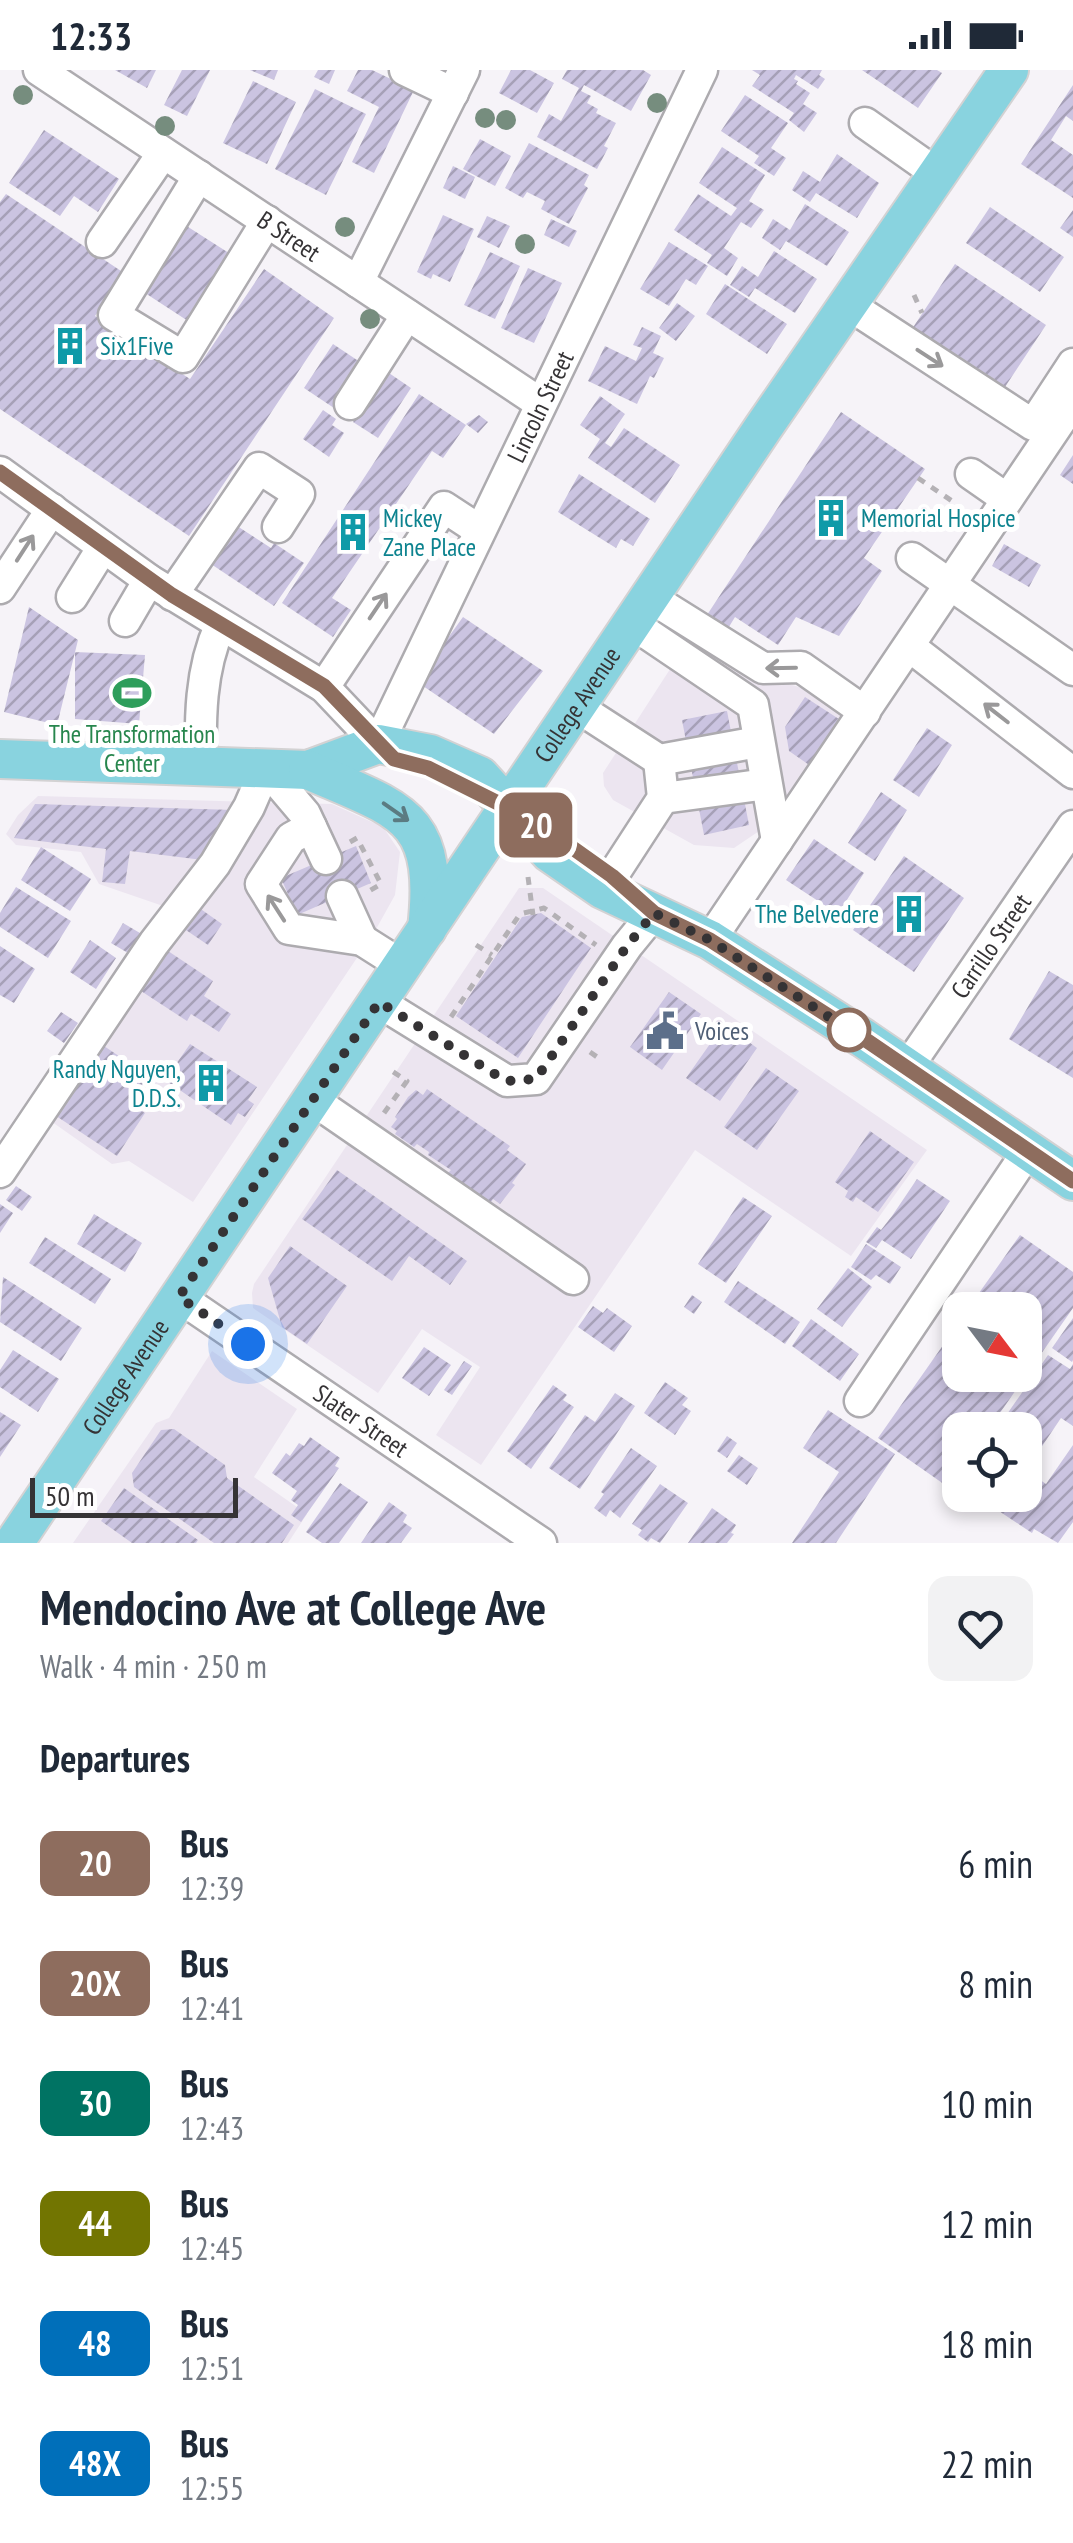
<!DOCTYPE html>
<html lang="en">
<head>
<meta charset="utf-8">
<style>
  :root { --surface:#fff; --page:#f2f2f3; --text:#1f2937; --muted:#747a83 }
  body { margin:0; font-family:"PT Sans Narrow",sans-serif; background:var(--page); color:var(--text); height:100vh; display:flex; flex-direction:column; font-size:38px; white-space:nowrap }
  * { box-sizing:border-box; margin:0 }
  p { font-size:32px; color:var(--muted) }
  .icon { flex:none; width:55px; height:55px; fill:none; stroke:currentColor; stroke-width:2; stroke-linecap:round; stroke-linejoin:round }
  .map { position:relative; height:1473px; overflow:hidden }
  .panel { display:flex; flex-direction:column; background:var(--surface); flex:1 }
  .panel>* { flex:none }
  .badge { padding:0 20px; border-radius:15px; font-size:35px; line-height:65px }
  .needle { width:65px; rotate:122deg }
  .buttons { position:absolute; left:942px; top:1222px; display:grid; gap:20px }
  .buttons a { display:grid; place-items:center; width:100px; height:100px; border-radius:20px; background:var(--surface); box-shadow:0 5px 15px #0003; font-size:50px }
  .scale { position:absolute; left:30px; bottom:25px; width:208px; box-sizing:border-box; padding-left:10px; border:5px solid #353335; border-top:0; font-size:28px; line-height:35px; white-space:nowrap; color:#353335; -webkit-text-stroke:8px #fff; paint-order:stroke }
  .you { position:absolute; width:50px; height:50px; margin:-25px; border:8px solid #fff; border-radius:50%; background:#1a73e8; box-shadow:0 0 0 15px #1a73e833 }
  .map>.badge { position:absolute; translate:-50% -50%; box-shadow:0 0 0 5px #fff }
  h2 { padding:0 40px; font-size:38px; line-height:90px }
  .round { display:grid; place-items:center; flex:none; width:105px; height:105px; border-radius:20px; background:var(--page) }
  .overview { display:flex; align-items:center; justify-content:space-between; height:170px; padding:0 40px }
  h1 { font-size:48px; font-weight:800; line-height:75px }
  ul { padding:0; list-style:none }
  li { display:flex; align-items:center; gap:30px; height:120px; padding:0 40px }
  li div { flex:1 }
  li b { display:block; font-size:38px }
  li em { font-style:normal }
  li .badge { min-width:110px; font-weight:700; text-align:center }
  .status { display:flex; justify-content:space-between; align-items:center; height:70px; padding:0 50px; background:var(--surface); direction:ltr }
  .status svg { height:28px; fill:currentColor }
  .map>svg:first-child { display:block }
  .built { fill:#ece5f0 }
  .building { fill:url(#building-hatch) }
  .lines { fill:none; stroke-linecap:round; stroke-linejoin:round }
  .minor-casing { stroke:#adabaf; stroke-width:35 }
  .major-casing { stroke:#d3d2d3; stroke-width:42 }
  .path { stroke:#b4b1b5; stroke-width:5; stroke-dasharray:8 8; stroke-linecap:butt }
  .minor { stroke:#fff; stroke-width:30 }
  .major { stroke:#89d3df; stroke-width:38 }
  .tree { fill:#768d7e }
  .oneway { stroke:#9a999a }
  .oneway2 { stroke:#5b7b82 }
  .line-casing { stroke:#fff; stroke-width:22 }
  .line { stroke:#8e6d5e; stroke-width:15 }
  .walk { stroke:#353335; stroke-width:10; stroke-dasharray:0 18 }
  .stop-dot { fill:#fff; stroke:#8e6d5e; stroke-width:5 }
  .labels { text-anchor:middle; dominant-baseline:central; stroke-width:10; stroke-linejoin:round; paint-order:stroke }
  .street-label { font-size:25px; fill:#353335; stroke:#fff }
  .culture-label { font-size:25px; fill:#0d838f; stroke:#fff; text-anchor:start }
  .leisure-label { font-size:25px; fill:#27864d; stroke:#fff }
  .service-label { font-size:25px; fill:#4e5e75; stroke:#fff; text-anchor:start }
</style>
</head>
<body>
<div class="status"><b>12:33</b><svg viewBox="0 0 49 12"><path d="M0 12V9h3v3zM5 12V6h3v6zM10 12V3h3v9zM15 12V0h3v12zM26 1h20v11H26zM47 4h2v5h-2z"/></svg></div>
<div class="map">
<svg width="1073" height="1473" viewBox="0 0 1073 1473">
  <defs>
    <pattern id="building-hatch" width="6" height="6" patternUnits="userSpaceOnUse" patternTransform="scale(2.5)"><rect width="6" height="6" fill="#cbc4e1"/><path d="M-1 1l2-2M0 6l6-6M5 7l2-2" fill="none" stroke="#a6a0b7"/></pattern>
  </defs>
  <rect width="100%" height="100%" fill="#f6f3f8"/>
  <path class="built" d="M694 562 765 607 809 620 853 649 783 745 734 778 694 775 613 730 604 716 603 703Z
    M38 726 332 734 383 757 400 782 395 825 375 861 193 1132 129 1091 112 1094 45 1047 166 837 99 814 81 782 16 775 6 764 18 745Z
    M519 818H543L927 1080 851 1186 695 1080 481 1395 436 1365 480 1297 422 1259 378 1323 253 1238 252 1223 254 1214Z
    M212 1281 297 1339 254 1407 307 1444 288 1473H73L156 1353 169 1348Z"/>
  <path class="building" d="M115 0H156L147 18Z
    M182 0H210L187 46 164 35Z
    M250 0H278L274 10Z
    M318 0H335L329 14 314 7Z
    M358 0H372L414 20 374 103 352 92 379 37 347 21Z
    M511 0H530L554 13 537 43 499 23Z
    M567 0H643L651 5 631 41 584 15 581 21 591 26 587 33 598 39 596 43 616 53 604 76 608 78 597 99 537 67 549 44 561 51 579 18 562 9Z
    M752 0H822L819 5 825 9 818 19 796 5 794 9 798 11 796 14 810 23 803 34 817 43 804 62 789 50 794 43 752 16 760 5Z
    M862 0H937L942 3 918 38Z
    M253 11 296 32 267 94 223 73Z
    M1073 15V51L1066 46 1051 70 1073 85V128L1021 94Z
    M315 19 366 44 326 125 275 99Z
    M745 25 788 53 771 78 786 88 774 106 754 93 759 86 721 61Z
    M44 60 119 109 98 142 74 126 60 146 9 113Z
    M480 69 511 86 495 116 463 99Z
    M529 73 589 105 584 115 588 118 569 154 541 139 545 131 527 122 523 128 505 118Z
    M722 77 765 105 749 131 764 140 751 158 741 152 724 178 738 188 727 206 707 193 712 185 674 160 698 124 731 146 737 138 699 113Z
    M837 84 879 113 857 148 816 123 810 132 792 120 803 101 820 112Z
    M453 96 475 107 465 129 443 118Z
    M6 124 124 203 95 246 190 309 264 199 334 248 189 466 0 339V132Z
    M805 134 849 162 827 196 786 171 780 180 762 168 773 149 790 160Z
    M990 137 1064 187 1040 222 966 173Z
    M1073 140V167L1060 158Z
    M443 145 474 159 450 212 433 204 431 209 417 202Z
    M487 146 510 156 499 178 477 167Z
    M551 149 577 161 569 177 544 165Z
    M185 155 232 185 188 251 142 221Z
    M669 172 708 196 696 215 686 209 669 236 640 219Z
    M774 181 817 209 795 243 755 218 749 227 730 215 742 196 758 207Z
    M490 182 520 196 495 249 464 235Z
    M955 194 1046 255 997 329 906 268Z
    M528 198 562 213 534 273 501 258Z
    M725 214 787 254 767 284 706 244Z
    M677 233 695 246 676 271 659 258Z
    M642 257 661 266 653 283 664 288 654 308 650 306 637 334 588 311 605 276 636 291 642 278 633 275Z
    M333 274 363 294 334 338 304 318Z
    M386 301 411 318 378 368 353 352Z
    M419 324 466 355 443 388 432 381 332 528 351 540 333 567 282 533Z
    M600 326 625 344 605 373 611 377 624 358 680 395 655 433 588 388 600 369 580 355Z
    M323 340 336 349 332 355 344 363 329 387 303 369Z
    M841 342 925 399 864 488 882 501 839 566 796 547 778 575 735 547 724 565 703 551Z
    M479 345 488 352 478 363 466 354Z
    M1073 385V414L1060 405Z
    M579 404 650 449 633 476 621 469 616 478 558 442Z
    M234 454 271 478 274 473 304 493 274 536 208 492Z
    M1004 474 1041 495 1029 517 992 496Z
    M29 537 78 570 57 655 4 642Z
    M463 547 543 601 494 664 423 616 445 572Z
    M75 582 145 585 139 654 75 649Z
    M805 627 845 653 815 699 789 681 785 657Z
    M727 641 749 755 704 765 682 650Z
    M927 658 952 675 919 727 893 710Z
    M881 722 907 740 875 791 848 773Z
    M35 734 234 740 211 791 130 781 125 814 102 812 106 779 14 768Z
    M814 769 864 803 838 844 786 810Z
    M356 776 371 813 297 845 281 808Z
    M41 777 91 809 70 841 21 810Z
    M904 786 964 828 914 902 853 860Z
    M16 817 71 851 48 888 0 857V843Z
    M195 835 222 854 208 875 180 856Z
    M541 843 591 878 518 988 456 946 522 847Z
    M123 853 145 866 133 886 111 873Z
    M90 870 116 888 96 919 70 902Z
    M0 876 35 899 14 933 0 925Z
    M168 881 213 911 204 926 231 944 219 962 191 944 187 951 141 921Z
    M1049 901 1073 915V1008L1009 969Z
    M669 922 701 944 662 1000 630 977Z
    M61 942 78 953 64 973 47 961Z
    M724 954 757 978 720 1031 686 1008Z
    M98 972 156 1011 138 1039 145 1043 117 1086 50 1042Z
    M190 974 257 1017 248 1030 254 1034 245 1047 238 1043 231 1055 165 1010Z
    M766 998 799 1021 757 1080 724 1057Z
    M427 1019 510 1076 507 1080 526 1094 512 1113 515 1115 500 1134 493 1129 490 1134 447 1104 451 1100 428 1085 429 1082 417 1074 414 1077 395 1064 397 1061 391 1057 397 1049 395 1047 408 1027 416 1020 423 1025Z
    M870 1061 914 1092 878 1142 856 1127 853 1132 845 1127 848 1121 835 1112Z
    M337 1100 467 1191 450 1215 409 1186 392 1211 302 1149Z
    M917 1109 950 1131 911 1189 882 1170 876 1178 866 1172 877 1157 881 1160 892 1146Z
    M16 1116 32 1127 22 1141 6 1130Z
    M743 1127 772 1146 726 1213 698 1194Z
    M0 1134 13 1143 0 1163Z
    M94 1144 142 1173 125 1202 77 1174Z
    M1020 1165 1073 1202V1238L988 1360H960V1400L948 1417 878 1368 960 1251V1305H1025V1240H967Z
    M45 1167 111 1209 95 1234 29 1193Z
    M866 1174 901 1197 890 1214 876 1205 871 1210 851 1197Z
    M290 1176 347 1216 307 1274 282 1257 268 1208Z
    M848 1198 872 1217 842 1257 817 1239Z
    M3 1207 82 1258 61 1291 0 1252Z
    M738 1211 800 1252 785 1274 724 1232Z
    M692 1225 702 1232 694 1244 684 1237Z
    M593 1236 603 1243 607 1238 632 1256 614 1282 578 1257Z
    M1073 1248V1290L1072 1292 1052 1278Z
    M811 1249 859 1284 840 1311 792 1276Z
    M424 1277 451 1295 429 1326 402 1308Z
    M13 1280 59 1309 38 1342 0 1317V1300Z
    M1048 1285 1070 1299 1073 1294V1356L1061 1348 1026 1400 1046 1414 1073 1375V1452L1058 1473 1034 1459 1032 1463 984 1431 989 1425H1025V1360H996Z
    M464 1291 472 1296 452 1325 444 1320Z
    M665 1312 688 1328 682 1335 691 1341 675 1365 644 1343Z
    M553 1315 567 1325 563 1330 574 1337 531 1399 507 1381Z
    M615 1323 635 1336 580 1419 549 1398 585 1345 595 1352Z
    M828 1340 895 1384 836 1473H792L839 1402 803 1378Z
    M0 1342 21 1355 0 1387Z
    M174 1359 225 1395 227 1408 294 1455 282 1473H214L134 1417 132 1403 161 1360Z
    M727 1366 737 1373 727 1388 717 1381Z
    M310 1367 340 1388 335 1396 339 1398 301 1452 291 1445 298 1435 291 1430 297 1421 272 1403 286 1383 290 1386 299 1373 304 1376Z
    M631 1378 657 1396 620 1448 610 1440 606 1447 594 1438 604 1424 601 1422Z
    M739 1385 758 1398 747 1415 727 1401Z
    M340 1413 368 1432 339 1473H322L306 1462Z
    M660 1414 688 1433 660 1473 651 1468 648 1472 638 1465 642 1460 632 1454Z
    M124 1418 198 1470 196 1473H132L101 1451Z
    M389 1432 407 1445 403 1452 412 1458 401 1473H361Z
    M712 1438 736 1455 731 1463 734 1464 727 1473H688Z"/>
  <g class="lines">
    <g class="minor-casing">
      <g id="minor">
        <path id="s1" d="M39 0 540 333"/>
        <path d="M405 0 453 23"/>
        <path d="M865 53 936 103"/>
        <path d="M199 106 114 245 183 287 267 151"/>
        <path d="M102 172 163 83"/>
        <path d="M358 212 464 0"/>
        <path d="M849 235 1033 355 1073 294"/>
        <path d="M350 334 407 245"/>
        <path id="s2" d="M0 402 149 510 324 617 378 674 702 0"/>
        <path d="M971 404 1007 429"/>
        <path d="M912 488 1073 600"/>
        <path d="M0 518 52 439"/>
        <path d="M172 525 259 398 299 424 278 457"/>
        <path d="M72 527 103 477"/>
        <path d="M651 528 763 598 801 597 865 642"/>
        <path d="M125 551 149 510"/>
        <path d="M633 554 753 635 777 771"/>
        <path d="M909 576 1073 703"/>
        <path d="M324 617 444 437 479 460"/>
        <path d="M577 637 659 690 758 672"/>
        <path d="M201 698C200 649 200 600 220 556"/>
        <path d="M663 728 766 714"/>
        <path d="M311 757 291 768 261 814 289 859 362 870 403 896"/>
        <path d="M613 805 663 728 659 690"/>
        <path d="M342 826 362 870"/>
        <path d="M710 870 1073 332"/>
        <path d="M379 932 507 1011 536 1009 627 876 654 843"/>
        <path id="s3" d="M907 998 1073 756"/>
        <path d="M313 1030 573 1209"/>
        <path d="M0 1102 154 873 215 794 249 737 266 698 305 744 326 789"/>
        <path id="s4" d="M179 1227 541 1473"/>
        <path d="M860 1331 1028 1081"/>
      </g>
    </g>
    <g class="major-casing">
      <g id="major">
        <path d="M0 689 308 700 378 674 430 684 480 706 550 783 602 819 710 870 863 968 1073 1111"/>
        <path d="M308 700C402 741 440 745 427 859"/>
        <path id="s5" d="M14 1473 763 358 1009 0"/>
      </g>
    </g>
    <path class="path" d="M914 225 922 243
      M918 408 952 431
      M350 772 357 768 381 814 369 821
      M528 807 533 845
      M476 875 492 885
      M451 947 520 844 544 838 596 875
      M590 982 600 989
      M384 1043 407 1011 392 1001"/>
    <use href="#minor" class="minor"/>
    <use href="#major" class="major"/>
  </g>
  <g class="tree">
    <circle cx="23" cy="25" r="10"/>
    <circle cx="657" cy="33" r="10"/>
    <circle cx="485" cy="48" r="10"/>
    <circle cx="506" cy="50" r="10"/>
    <circle cx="165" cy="56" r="10"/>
    <circle cx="345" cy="157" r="10"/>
    <circle cx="525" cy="174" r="10"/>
    <circle cx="370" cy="249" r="10"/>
  </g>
  <defs><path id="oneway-shaft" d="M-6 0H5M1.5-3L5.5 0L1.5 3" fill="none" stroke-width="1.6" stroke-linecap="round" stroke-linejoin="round" transform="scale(2.5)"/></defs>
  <g class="oneway">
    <use href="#oneway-shaft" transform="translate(930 288) rotate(33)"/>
    <use href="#oneway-shaft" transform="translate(25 478) rotate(-57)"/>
    <use href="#oneway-shaft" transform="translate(378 536) rotate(-56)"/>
    <use href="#oneway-shaft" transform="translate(781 598) rotate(179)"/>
    <use href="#oneway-shaft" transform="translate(996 643) rotate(-142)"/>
    <use href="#oneway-shaft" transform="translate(276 838) rotate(-123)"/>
  </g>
  <use class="oneway2" href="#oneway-shaft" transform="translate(396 742) rotate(35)"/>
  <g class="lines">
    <g class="line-casing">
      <path id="line" d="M0 402 172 525 324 616 394 689 428 698 510 739 560 769 612 806 654 843 710 870 863 968 1073 1111"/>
    </g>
    <use href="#line" class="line"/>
    <path class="walk" d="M248 1274 179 1227 379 932 506 1011 536 1009 627 876 654 843 710 870 849 960"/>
  </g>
  <defs>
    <g id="building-bare" transform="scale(3)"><path d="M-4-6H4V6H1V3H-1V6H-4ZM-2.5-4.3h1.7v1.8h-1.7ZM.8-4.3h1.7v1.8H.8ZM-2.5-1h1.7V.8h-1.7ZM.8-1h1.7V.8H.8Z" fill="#0f9aa8" stroke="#fff" stroke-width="2.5" paint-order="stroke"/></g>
    <g id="stadium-bare" transform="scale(3)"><path d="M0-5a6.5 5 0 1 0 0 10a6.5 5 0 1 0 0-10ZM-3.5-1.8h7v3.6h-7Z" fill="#2e9e5b" stroke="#fff" stroke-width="2.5" paint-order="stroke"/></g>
    <g id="civic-bare" transform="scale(3)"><path d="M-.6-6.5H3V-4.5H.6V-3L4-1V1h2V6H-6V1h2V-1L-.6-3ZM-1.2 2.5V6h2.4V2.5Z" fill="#5c6f8a" stroke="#fff" stroke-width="2.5" paint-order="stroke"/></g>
  </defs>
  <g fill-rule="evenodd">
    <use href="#building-bare" x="70" y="276"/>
    <use href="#building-bare" x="831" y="448"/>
    <use href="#building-bare" x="353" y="462"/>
    <use href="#stadium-bare" x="132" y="623"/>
    <use href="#building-bare" x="909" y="844"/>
    <use href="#civic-bare" x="665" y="961"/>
    <use href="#building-bare" x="211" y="1013"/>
  </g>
  <circle class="stop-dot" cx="849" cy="960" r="20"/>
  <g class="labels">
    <g class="street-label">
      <text stroke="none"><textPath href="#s1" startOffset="300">B Street</textPath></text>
      <text stroke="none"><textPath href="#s2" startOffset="842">Lincoln Street</textPath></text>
      <text stroke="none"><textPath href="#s5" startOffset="1010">College Avenue</textPath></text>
      <text stroke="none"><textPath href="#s3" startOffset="148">Carrillo Street</textPath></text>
      <text stroke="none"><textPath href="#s5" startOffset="200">College Avenue</textPath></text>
      <text stroke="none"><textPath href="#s4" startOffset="220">Slater Street</textPath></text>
    </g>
    <g class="culture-label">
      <text x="100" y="276">Six1Five</text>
      <text x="383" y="448">Mickey<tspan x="383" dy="29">Zane Place</tspan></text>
      <text x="861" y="448">Memorial Hospice</text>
      <text x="879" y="844" text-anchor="end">The Belvedere</text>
      <text x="181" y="999" text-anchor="end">Randy Nguyen,<tspan x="181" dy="29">D.D.S.</tspan></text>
    </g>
    <g class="leisure-label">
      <text x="132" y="664">The Transformation<tspan x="132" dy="29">Center</tspan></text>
    </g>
    <g class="service-label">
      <text x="695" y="961">Voices</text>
    </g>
  </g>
</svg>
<div class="buttons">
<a><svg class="needle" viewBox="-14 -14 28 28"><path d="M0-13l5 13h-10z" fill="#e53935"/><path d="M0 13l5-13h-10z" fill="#747a83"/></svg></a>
<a><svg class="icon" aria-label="locate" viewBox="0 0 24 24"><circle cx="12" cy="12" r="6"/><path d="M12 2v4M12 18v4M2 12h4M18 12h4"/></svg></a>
</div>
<div class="scale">50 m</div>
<div class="you" style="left:248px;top:1274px"></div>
<b class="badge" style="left:536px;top:755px;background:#8e6d5e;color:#fff">20</b>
</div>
<section class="panel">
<div class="overview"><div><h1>Mendocino Ave at College Ave</h1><p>Walk · 4 min · 250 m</p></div><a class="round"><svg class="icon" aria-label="heart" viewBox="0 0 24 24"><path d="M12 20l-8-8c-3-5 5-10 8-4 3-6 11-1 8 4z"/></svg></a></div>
<h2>Departures</h2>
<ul>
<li><span class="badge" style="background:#8e6d5e;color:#fff">20</span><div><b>Bus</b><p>12:39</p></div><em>6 min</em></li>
<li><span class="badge" style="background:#8e6d5e;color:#fff">20X</span><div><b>Bus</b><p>12:41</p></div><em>8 min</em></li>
<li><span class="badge" style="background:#007363;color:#fff">30</span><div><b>Bus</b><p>12:43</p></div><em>10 min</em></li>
<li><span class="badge" style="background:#727501;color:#fff">44</span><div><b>Bus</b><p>12:45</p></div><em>12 min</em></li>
<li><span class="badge" style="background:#006fba;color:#fff">48</span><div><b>Bus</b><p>12:51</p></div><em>18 min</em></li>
<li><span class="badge" style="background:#006fba;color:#fff">48X</span><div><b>Bus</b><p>12:55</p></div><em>22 min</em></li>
</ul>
</section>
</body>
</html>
